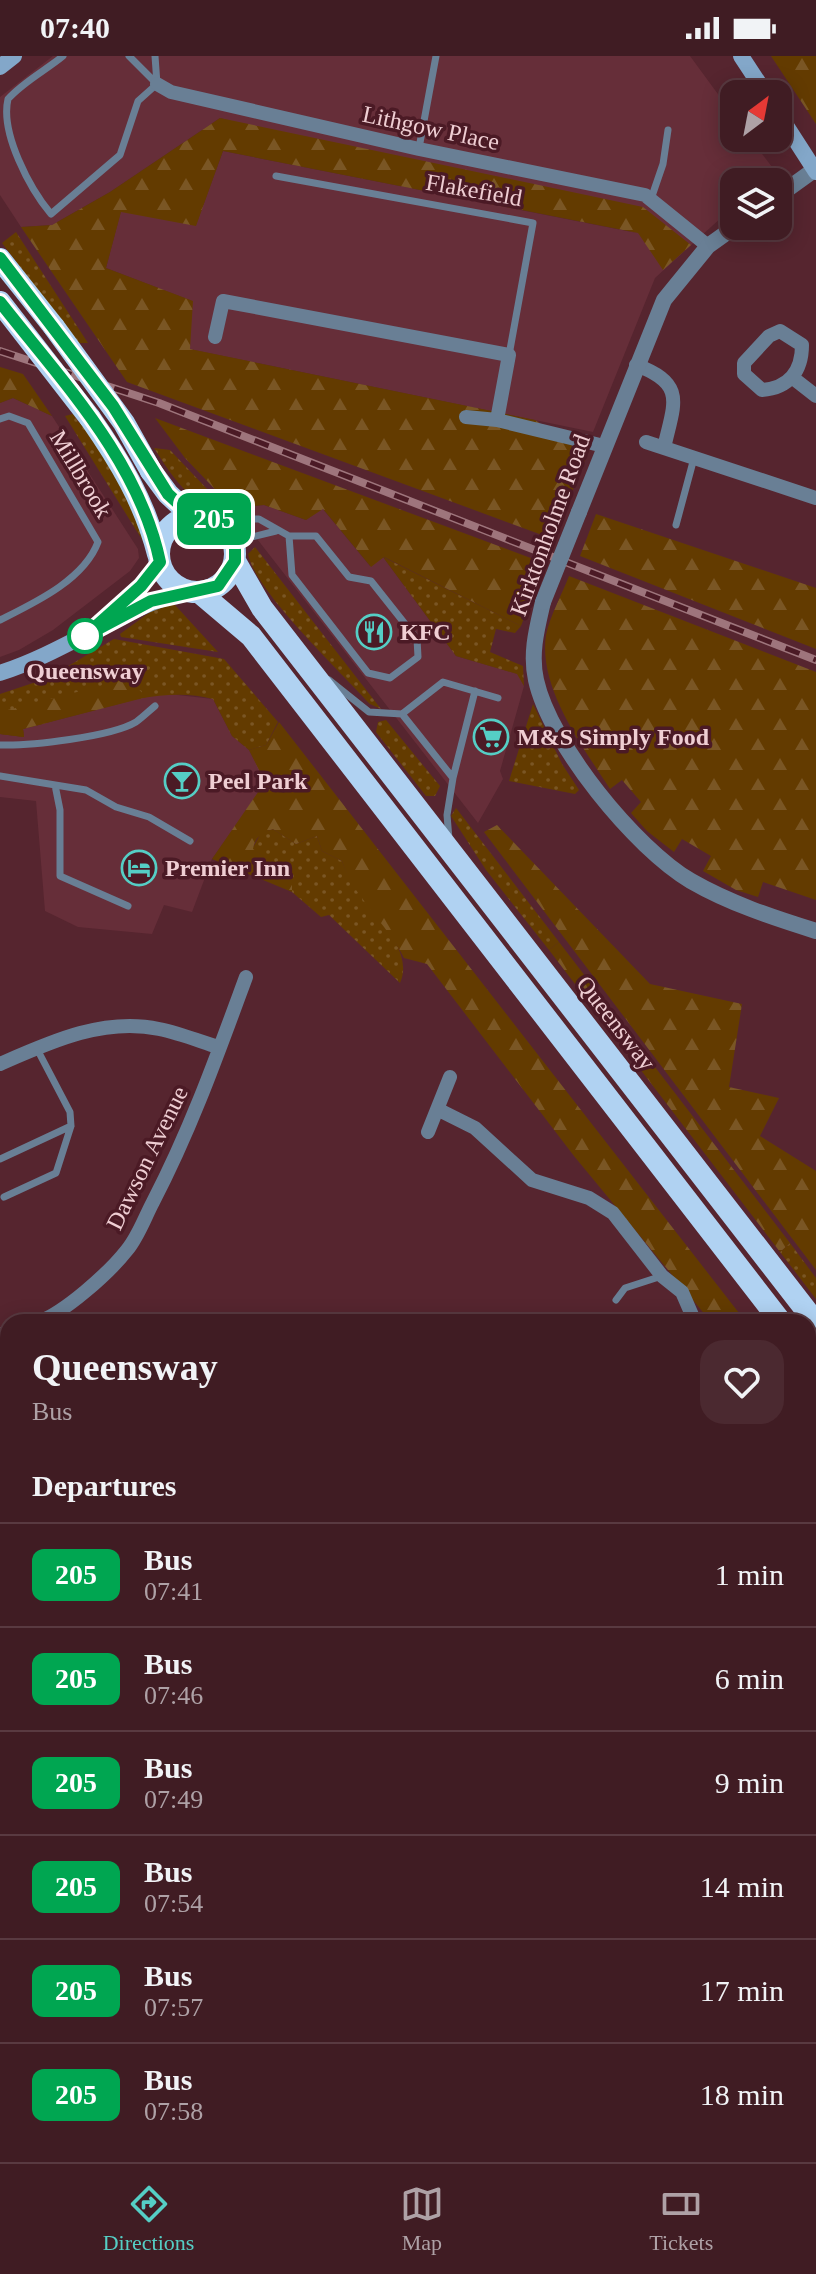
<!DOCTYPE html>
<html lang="en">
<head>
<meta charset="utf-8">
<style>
  :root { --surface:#401c23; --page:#4b2930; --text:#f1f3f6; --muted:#aea1a6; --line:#593a41; --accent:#55cec5 }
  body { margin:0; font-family:"Times New Roman",serif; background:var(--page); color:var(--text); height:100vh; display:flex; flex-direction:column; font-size:30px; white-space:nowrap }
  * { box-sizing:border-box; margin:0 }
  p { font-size:26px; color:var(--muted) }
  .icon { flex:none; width:44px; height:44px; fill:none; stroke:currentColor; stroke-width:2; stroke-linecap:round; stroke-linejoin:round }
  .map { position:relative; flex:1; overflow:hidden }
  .sheet { position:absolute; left:0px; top:1258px; width:816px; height:848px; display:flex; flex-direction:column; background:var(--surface); border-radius:24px 24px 0 0; box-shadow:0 4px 20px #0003,0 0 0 2px var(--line) }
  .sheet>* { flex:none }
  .badge { padding:0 16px; border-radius:12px; font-size:28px; line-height:52px }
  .needle { width:52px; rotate:32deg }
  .tools { position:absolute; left:720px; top:24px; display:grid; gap:16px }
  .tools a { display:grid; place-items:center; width:72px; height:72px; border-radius:16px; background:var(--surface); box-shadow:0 4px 20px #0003,0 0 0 2px var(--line); font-size:40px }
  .map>.badge { position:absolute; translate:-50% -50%; box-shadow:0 0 0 4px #fff }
  h2 { padding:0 32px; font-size:30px; line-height:72px }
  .round { display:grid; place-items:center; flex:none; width:84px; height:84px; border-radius:24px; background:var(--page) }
  .summary { display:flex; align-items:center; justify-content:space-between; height:136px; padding:0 32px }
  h1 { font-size:38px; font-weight:600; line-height:60px }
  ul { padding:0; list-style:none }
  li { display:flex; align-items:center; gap:24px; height:104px; padding:0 32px; border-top:2px solid var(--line) }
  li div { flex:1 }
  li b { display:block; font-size:30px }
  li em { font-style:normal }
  li .badge { min-width:88px; font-weight:700; text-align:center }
  .status { display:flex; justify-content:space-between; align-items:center; height:56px; padding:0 40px; background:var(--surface); direction:ltr }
  .status svg { height:22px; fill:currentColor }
  .dock { display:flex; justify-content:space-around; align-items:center; height:112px; border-top:2px solid var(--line); background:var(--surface); font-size:22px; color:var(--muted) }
  .dock a { display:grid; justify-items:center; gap:4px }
  .dock .current { color:var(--accent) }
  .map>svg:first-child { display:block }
  .built { fill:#662e39 }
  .grass { fill:url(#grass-dots) }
  .forest { fill:url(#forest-firs) }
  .park { fill:#633b00 }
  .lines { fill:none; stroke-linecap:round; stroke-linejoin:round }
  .service { stroke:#697f95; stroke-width:7 }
  .minor { stroke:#697f95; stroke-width:14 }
  .tertiary { stroke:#697f95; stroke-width:16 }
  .secondary { stroke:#83a7c9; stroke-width:16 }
  .trunk { stroke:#b0d2f2; stroke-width:22 }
  .rail-casing { stroke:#9e757c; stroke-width:8 }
  .rail { stroke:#4b1a25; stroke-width:5; stroke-dasharray:15; stroke-linecap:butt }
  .tertiary-bridge { stroke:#697f95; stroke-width:16 }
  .trunk-bridge { stroke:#b0d2f2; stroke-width:22 }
  .line-casing { stroke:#fff; stroke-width:18 }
  .line { stroke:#00a651; stroke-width:12 }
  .stop-dot { fill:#fff; stroke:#00a651; stroke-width:4 }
  .labels { text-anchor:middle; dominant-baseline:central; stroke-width:7; stroke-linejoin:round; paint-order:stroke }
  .street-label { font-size:24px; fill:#efced3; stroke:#4b1a25 }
  .poi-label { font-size:24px; font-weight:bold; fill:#efced3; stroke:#4b1a25; text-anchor:start }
  .stop-label { font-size:24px; font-weight:bold; fill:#efced3; stroke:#4b1a25 }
</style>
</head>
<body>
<div class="status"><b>07:40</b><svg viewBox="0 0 49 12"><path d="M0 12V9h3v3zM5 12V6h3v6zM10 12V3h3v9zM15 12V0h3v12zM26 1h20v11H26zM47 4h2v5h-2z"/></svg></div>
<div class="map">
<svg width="816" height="2106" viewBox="0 0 816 2106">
  <defs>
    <pattern id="grass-dots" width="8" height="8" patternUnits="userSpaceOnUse" patternTransform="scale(2)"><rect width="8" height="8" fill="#633b00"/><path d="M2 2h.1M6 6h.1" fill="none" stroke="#7a5624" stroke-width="1.8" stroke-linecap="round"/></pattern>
    <pattern id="forest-firs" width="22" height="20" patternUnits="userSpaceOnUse" patternTransform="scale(2)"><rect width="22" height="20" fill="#633b00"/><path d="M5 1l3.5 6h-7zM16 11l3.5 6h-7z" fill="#7a5624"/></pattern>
  </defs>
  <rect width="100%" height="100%" fill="#56252f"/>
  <path class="built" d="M53 0H690L734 60V82H750L775 115 762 126H734V150L655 222 593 376 189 293 192 245 106 212 121 155 196 169 223 95 637 177 220 62 110 136 52 169 21 171 0 139V41Z
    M13 342 52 360 138 493 139 502 130 515 53 574 19 594 0 601V347Z
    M264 449 306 464 322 452 370 510 383 501 456 600 518 618 524 630 500 715 503 723 478 767 233 452Z
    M160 637 213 643 232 680 249 694 266 726 212 803 192 856 164 849 152 878 78 871 45 855 36 745 0 741V678L24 681 23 673Z
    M0 1624 8 1627V1990L0 2005Z
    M814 1675 816 2047 808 2048V1680Z"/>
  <path class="grass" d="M16 176 88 287H78L2 187Z
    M73 358 79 367 81 365 131 444 146 490 65 360Z
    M154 392 170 394 227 454C193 455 170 417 154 392Z
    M255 491 381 653 370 648C341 616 255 535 248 498Z
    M383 501 521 570 515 577 496 573 490 596 523 610 524 630 517 618 456 600Z
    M164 546 175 549 218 596 121 581 120 578Z
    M114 583 224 603 278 666 266 689 249 694 232 680 213 643C157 627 80 659 23 673L24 681 0 678V638L48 622Z
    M533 648 562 708 579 734 575 738 509 725Z
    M386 664 440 730 435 740H426L376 676 378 666Z
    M456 752 559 886 549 894 486 814 451 760Z
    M273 773 296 788 317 780 322 795 342 805C354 844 418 887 400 927L329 859 321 861 292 836V820L252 793 261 777Z
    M790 1187 816 1222V1243L780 1196Z
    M0 1391 8 1395V1446L0 1459Z"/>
  <path class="forest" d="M771 0H816V68Z
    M220 62 643 151 691 189 663 214 638 177 223 95 196 170 121 156 106 212 193 245 190 293 535 364 581 396 585 404 553 483 127 326 21 171 52 169 110 136Z
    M0 311 23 318 52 360 13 342 0 347Z
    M155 362 544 507 521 570 384 501 371 511 323 453 306 464 264 449 233 452 185 402Z
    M596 458 816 532V593L580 500Z
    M569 520 816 616V844L763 826 758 841 736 834 703 815 711 800 682 783 674 796 647 775 631 757 641 746 622 724 610 733C583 691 538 632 546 579 550 560 562 538 569 520Z
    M127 623 147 641 23 673 24 681 0 678V656Z
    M279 666 746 1266H711L574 1100 427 908 404 902C387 867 353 841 342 805L322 795 317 780 296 788 273 773C262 777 255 781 253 793L292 820V836L212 803 265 726 249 694 266 689Z
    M497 769 650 928 742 948 729 1031 779 1042 760 1080 816 1115V1214L484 776Z
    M559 886 790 1187 780 1196 549 894Z"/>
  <path class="park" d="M816 2047V2106H765L763 2098H808V2048Z"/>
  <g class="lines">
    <path class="service" d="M63 0C46 14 23 26 8 43 0 77 30 133 51 158L120 99 138 45 157 28 129 0
      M155 0 157 28
      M419 92 436 0
      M276 120 533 167 509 299
      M651 143 663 108 668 74
      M0 363 9 360 28 367 98 486C84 524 34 547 0 564
      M216 464 259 463 289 480H316L349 521 371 525 417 583 418 601 390 622 368 617 292 519 289 480
      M676 469 694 402
      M235 491 236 485 276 475
      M329 624 369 656 402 658 453 722 447 759 449 783
      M402 658 443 626 498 642
      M0 689C29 690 111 681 136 666 143 661 149 655 155 650
      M0 720 86 734 116 751 149 761 190 785
      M453 722 475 635
      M55 729 60 754V820L128 850
      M0 1103 71 1070
      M4 1141 56 1117 71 1070 70 1056 36 991
      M616 1244 625 1232 662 1220
      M808 1480 816 1490
      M809 1729 816 1723"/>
    <path class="minor" d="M157 28 171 36 419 93 645 139 708 190
      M780 275 802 289C802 315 789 332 762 334L744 318V307L769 280Z
      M215 281 223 245 509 299 497 364
      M636 309C687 328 674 347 664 392
      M793 322 816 340
      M466 361 497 364 604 390
      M646 386 816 442
      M0 1008C50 986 104 961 159 973 179 977 199 985 218 991
      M439 1054 475 1072 532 1124 589 1142 613 1157 662 1220 682 1236 695 1266
      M428 1076 450 1021
      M38 1266C64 1257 109 1217 127 1194 138 1181 145 1161 153 1146 191 1073 218 997 246 921
      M0 1279 8 1276
      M0 1336 8 1356
      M808 1392 816 1402
      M808 1452 816 1440
      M808 1632 816 1640
      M0 2053 8 2058
      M79 2098 96 2106
      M286 2098 303 2106
      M488 2098 498 2106
      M751 2098 754 2106
      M124 2106 128 2098
      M361 2106 365 2098"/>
    <path class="tertiary" d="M778 140 814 114
      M579 456 664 244 708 190 736 170
      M543 546C537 572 530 597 536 624 550 688 635 792 691 825 729 847 774 862 816 875"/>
    <path class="secondary" d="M741 0 766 38
      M0 11 14 0
      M778 57 816 116
      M104 563 141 530 160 506
      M0 617C66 596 121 552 188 535"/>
    <path class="trunk" d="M0 203 54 271
      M90 362C120 405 145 447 158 498
      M151 415 168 438 192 460
      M159 498a38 38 0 1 1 76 0a38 38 0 1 1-76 0Z
      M235 505 262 552 816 1267
      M199 536 251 580 781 1266
      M808 1300 816 1310"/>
    <g class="rail-casing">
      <path id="rail" d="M0 295 159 347 816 604"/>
    </g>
    <use href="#rail" class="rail"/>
    <path class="tertiary-bridge" d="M543 546 579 456"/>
    <path class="trunk-bridge" d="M0 246 90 362
      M54 271 124 367 151 415"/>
  </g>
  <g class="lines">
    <g class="line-casing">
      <path id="line" d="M0 202 113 350 168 438 192 460 216 464 228 475 235 491V505L218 530 151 545 85 580 141 530 160 506C139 405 62 325 0 246"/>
    </g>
    <use href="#line" class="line"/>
  </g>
  <defs>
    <g id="restaurant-ring" transform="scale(1.8)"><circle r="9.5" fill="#4b1a25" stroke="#55cec5" stroke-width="1.5"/><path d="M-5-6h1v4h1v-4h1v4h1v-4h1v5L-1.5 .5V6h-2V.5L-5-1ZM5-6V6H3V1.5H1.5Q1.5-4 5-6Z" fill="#55cec5"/></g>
    <g id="supermarket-ring" transform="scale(1.8)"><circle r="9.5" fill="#4b1a25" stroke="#55cec5" stroke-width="1.5"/><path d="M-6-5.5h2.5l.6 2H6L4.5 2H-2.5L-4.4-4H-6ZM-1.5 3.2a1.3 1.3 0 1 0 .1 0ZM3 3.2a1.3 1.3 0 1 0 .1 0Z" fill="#55cec5"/></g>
    <g id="bar-ring" transform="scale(1.8)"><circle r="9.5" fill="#4b1a25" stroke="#55cec5" stroke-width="1.5"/><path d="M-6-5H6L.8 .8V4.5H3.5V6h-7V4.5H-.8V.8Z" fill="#55cec5"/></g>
    <g id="hotel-ring" transform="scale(1.8)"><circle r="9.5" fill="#4b1a25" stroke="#55cec5" stroke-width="1.5"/><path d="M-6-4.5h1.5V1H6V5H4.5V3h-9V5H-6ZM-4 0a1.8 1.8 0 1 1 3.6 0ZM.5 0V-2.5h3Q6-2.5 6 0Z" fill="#55cec5"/></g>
  </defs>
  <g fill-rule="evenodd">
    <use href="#restaurant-ring" x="374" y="576"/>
    <use href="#supermarket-ring" x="491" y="681"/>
    <use href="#bar-ring" x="182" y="725"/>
    <use href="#hotel-ring" x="139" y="812"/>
  </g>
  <circle class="stop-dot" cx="85" cy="580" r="16"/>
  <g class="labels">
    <g class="street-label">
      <text transform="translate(431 72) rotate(12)">Lithgow Place</text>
      <text transform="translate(474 134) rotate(10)">Flakefield</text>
      <text transform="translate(81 418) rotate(59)">Millbrook</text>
      <text transform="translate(550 469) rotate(-70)">Kirktonholme Road</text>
      <text transform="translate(616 967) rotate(52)">Queensway</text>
      <text transform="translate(147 1102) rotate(-64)">Dawson Avenue</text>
    </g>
    <g class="poi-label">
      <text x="400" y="576">KFC</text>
      <text x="517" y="681">M&amp;S Simply Food</text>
      <text x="208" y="725">Peel Park</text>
      <text x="165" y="812">Premier Inn</text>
    </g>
    <g class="stop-label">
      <text x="85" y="615">Queensway</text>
    </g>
  </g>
</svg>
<div class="tools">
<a><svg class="needle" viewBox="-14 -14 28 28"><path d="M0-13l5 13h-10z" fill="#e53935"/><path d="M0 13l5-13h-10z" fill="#aea1a6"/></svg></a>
<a><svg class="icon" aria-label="layers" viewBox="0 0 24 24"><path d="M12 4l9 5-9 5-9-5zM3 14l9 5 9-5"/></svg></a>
</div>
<b class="badge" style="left:214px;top:463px;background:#00a651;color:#fff">205</b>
<section class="sheet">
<div class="summary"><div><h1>Queensway</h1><p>Bus</p></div><a class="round"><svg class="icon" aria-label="heart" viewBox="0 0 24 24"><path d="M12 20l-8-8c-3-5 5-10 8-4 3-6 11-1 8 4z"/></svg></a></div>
<h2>Departures</h2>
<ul>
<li><span class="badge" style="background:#00a651;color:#fff">205</span><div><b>Bus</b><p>07:41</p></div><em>1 min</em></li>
<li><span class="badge" style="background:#00a651;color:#fff">205</span><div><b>Bus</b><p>07:46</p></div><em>6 min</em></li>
<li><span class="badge" style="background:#00a651;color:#fff">205</span><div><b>Bus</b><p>07:49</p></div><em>9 min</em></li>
<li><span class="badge" style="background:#00a651;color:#fff">205</span><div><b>Bus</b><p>07:54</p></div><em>14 min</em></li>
<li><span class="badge" style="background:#00a651;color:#fff">205</span><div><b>Bus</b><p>07:57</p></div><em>17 min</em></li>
<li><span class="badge" style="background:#00a651;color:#fff">205</span><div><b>Bus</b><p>07:58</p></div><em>18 min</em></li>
</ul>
</section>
</div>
<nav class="dock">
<a class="current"><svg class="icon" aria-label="directions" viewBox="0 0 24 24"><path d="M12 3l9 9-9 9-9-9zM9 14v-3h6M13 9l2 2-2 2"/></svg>Directions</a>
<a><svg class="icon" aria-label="map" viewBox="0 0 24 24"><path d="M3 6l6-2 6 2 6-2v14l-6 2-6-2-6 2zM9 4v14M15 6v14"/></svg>Map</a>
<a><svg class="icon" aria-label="tickets" viewBox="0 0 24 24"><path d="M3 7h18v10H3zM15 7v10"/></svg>Tickets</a>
</nav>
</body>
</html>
